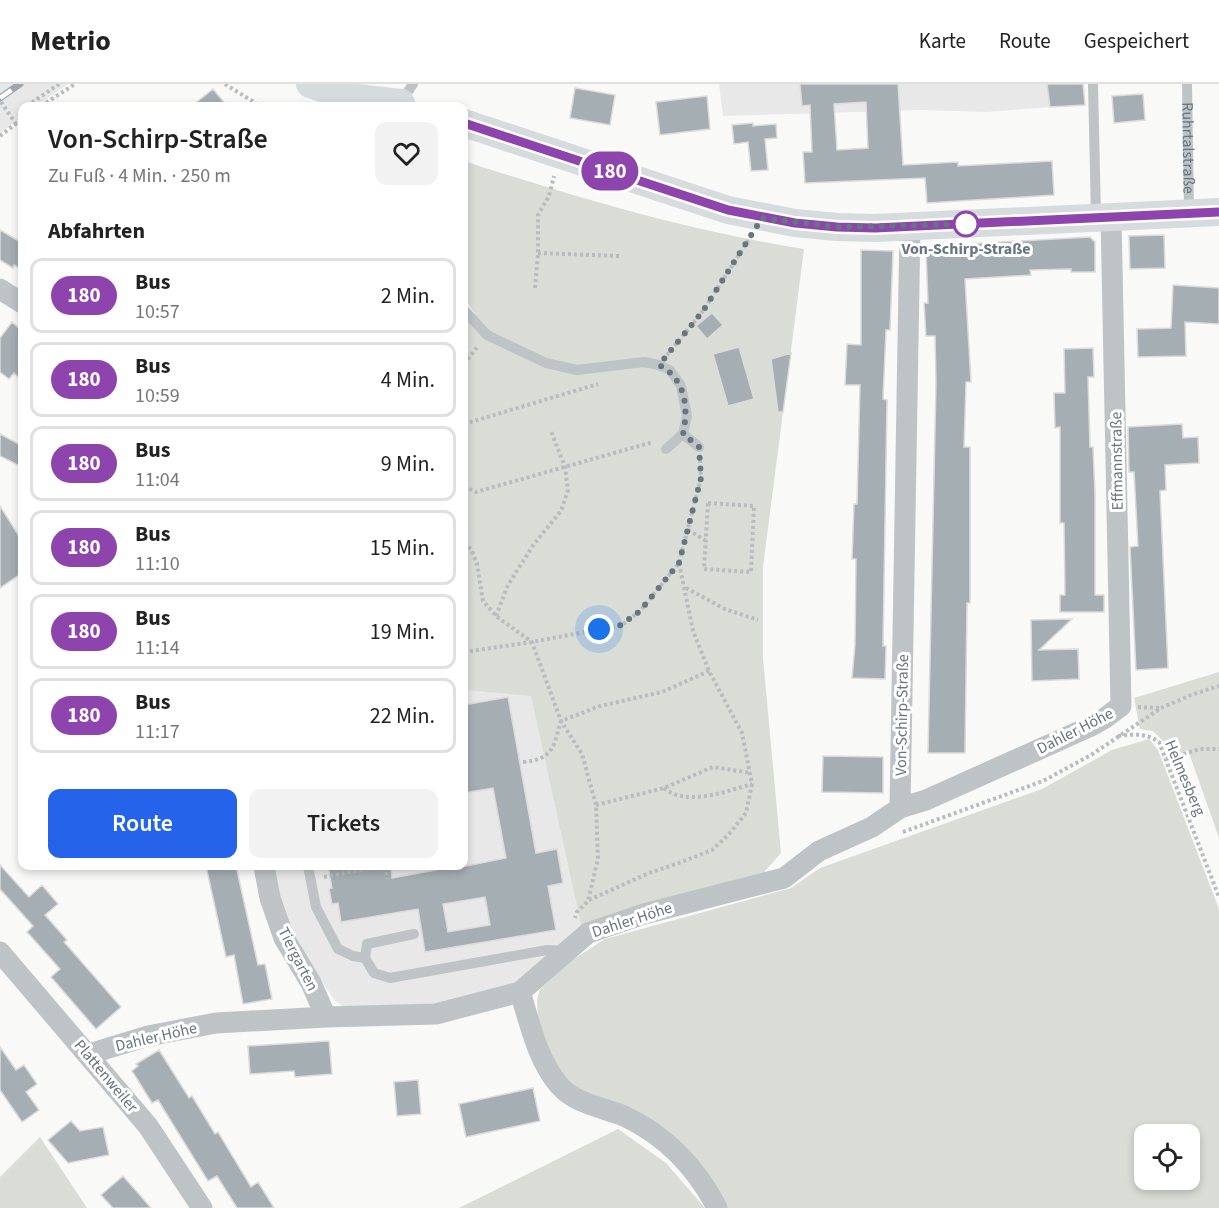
<!DOCTYPE html>
<html lang="de">
<head>
<meta charset="utf-8">
<style>
  :root { --surface:#fff; --page:#f2f2f2; --text:#222; --muted:#767676; --line:#e0e0e0; --accent:#2563eb }
  body { margin:0; font-family:"Source Sans 3",sans-serif; background:var(--page); color:var(--text); height:100vh; display:flex; flex-direction:column; font-size:22px; white-space:nowrap }
  * { box-sizing:border-box; margin:0 }
  p { font-size:20px; color:var(--muted) }
  .icon { flex:none; width:33px; height:33px; fill:none; stroke:currentColor; stroke-width:2; stroke-linecap:round; stroke-linejoin:round }
  .map { position:relative; flex:1; overflow:hidden }
  .drawer { position:absolute; left:18px; top:18px; width:450px; height:768px; display:flex; flex-direction:column; background:var(--surface); border-radius:12px; box-shadow:0 3px 9px #0003 }
  .drawer>* { flex:none }
  .badge { padding:0 12px; border-radius:20px; font-size:21px; line-height:39px }
  .tools { position:absolute; left:1134px; top:1040px; display:grid; gap:12px }
  .tools a { display:grid; place-items:center; width:66px; height:66px; border-radius:12px; background:var(--surface); box-shadow:0 3px 9px #0003; font-size:30px }
  .you { position:absolute; width:30px; height:30px; margin:-15px; border:4px solid #fff; border-radius:50%; background:#1a73e8; box-shadow:0 0 0 9px #1a73e833 }
  .map>.badge { position:absolute; translate:-50% -50%; box-shadow:0 0 0 3px #fff }
  h2 { padding:0 30px; font-size:22px; line-height:54px }
  .round { display:grid; place-items:center; flex:none; width:63px; height:63px; border-radius:12px; background:var(--page) }
  .head { display:flex; align-items:center; justify-content:space-between; height:102px; padding:0 30px }
  h1 { font-size:28px; font-weight:600; line-height:45px }
  .cta { display:flex; gap:12px; margin-top:auto; padding:12px 30px }
  .cta a { flex:1; height:69px; border-radius:12px; background:var(--accent); color:#fff; font-size:24px; font-weight:600; line-height:69px; text-align:center }
  .cta a+a { background:var(--page); color:var(--text) }
  ul { padding:0; list-style:none }
  li { display:flex; align-items:center; gap:18px; height:75px; margin:0 12px 9px; padding:0 18px; border:3px solid var(--line); border-radius:12px }
  li div { flex:1 }
  li b { display:block; font-size:22px }
  li em { font-style:normal }
  li .badge { min-width:66px; font-weight:700; text-align:center }
  header { display:flex; align-items:center; gap:36px; box-sizing:border-box; height:84px; padding:0 30px; background:var(--surface); border-bottom:2px solid var(--line) }
  header strong { font-size:28px }
  nav { display:flex; gap:33px; margin-inline-start:auto; font-size:21px }
  .map>svg:first-child { display:block }
  .built { fill:#e7e8e7 }
  .green { fill:#d9ddd6; fill-rule:evenodd }
  .building { fill:#a5aeb3; stroke:#dbdbd9; stroke-width:1.5; fill-rule:evenodd }
  .lines { fill:none; stroke-linecap:round; stroke-linejoin:round }
  .path { stroke:#b9bcbf; stroke-width:4; stroke-dasharray:3 3; stroke-linecap:butt }
  .lane { stroke:#bec3c6; stroke-width:10 }
  .street { stroke:#bec3c6; stroke-width:21 }
  .secondary { stroke:#d6dbde; stroke-width:28 }
  .rail-casing { stroke:#a0a7ac; stroke-width:7 }
  .rail { stroke:#fff; stroke-width:4.5; stroke-dasharray:14; stroke-linecap:butt }
  .line-casing { stroke:#fff; stroke-width:14 }
  .line { stroke:#8e44ad; stroke-width:9 }
  .walk { stroke:#66757f; stroke-width:6; stroke-dasharray:0 10.8 }
  .stop-dot { fill:#fff; stroke:#8e44ad; stroke-width:3 }
  .labels { text-anchor:middle; dominant-baseline:central; stroke-width:6; stroke-linejoin:round; paint-order:stroke }
  .street-label { font-size:16px; fill:#66757f; stroke:#fff }
  .stop-label { font-size:16px; font-weight:bold; fill:#66757f; stroke:#fff }
</style>
</head>
<body>
<header>
<strong>Metrio</strong>
<nav><a>Karte</a><a>Route</a><a>Gespeichert</a></nav>
</header>
<div class="map">
<svg width="1219" height="1124" viewBox="0 0 1219 1124">
  <rect width="100%" height="100%" fill="#f9f9f7"/>
  <path class="built" d="M0 0H68L37 22H22V33L0 49Z
    M719 0H1049L1050 23 987 28 921 26 723 32Z
    M464 606 531 611 581 841 520 898 448 922 389 924 343 922 335 917 299 863 277 810 272 782H464Z"/>
  <path class="green" d="M464 77C575 113 688 147 804 165L763 483V574L781 769 759 794 581 841 531 612 464 606V235L476 232 464 213Z
    M1219 588V754L1188 666 1177 671 1153 647 1140 645 1134 614Z
    M1149 655 1158 666 1219 825V1124H720L664 1049 577 1008 553 980 539 952 537 916 540 905 571 877 605 855 791 804 820 784 1042 705 1112 666ZM1144 1050H1190V1095H1144Z
    M618 1045 666 1079 705 1124H459Z
    M40 1053 87 1124H0V1093Z"/>
  <path class="building" d="M800 0H898L903 81 958 78V82L1052 77 1054 111 927 119 925 94 805 99 803 68H812L810 21 802 22ZM866 18 868 64 837 66 834 20Z
    M1047 0H1083L1085 21 1050 23Z
    M575 4 615 11 610 41 570 34Z
    M213 5 227 22H192Z
    M1143 10 1145 36 1114 39 1112 12Z
    M707 12 710 45 660 51 656 18Z
    M753 39V42L776 40 777 54 765 55 768 86 751 87 748 58 734 60 732 41Z
    M0 146 22 159V186L14 181 13 184 0 176Z
    M1164 151 1165 184 1130 185 1129 152Z
    M1090 153 1095 158V188H1071V185L1030 186 1031 191 965 195 971 298H966L964 363H970V519H967L965 669H928L936 298 935 252H926L924 219H928L926 168 931 162Z
    M861 166 893 167 890 246H886L883 315 887 316 883 562H886L885 595 852 594 855 561 856 475H852L854 420H857L860 301H845L847 260 861 261Z
    M1173 201 1219 204V240L1185 238 1186 272 1138 273 1137 245 1171 244Z
    M712 229 723 241 707 255 696 242Z
    M12 238 22 247V297L14 289 9 295 0 288V254Z
    M739 263 754 315 728 322 713 270Z
    M1093 264 1094 293H1088L1090 363H1093L1095 411V511H1104V528H1060V511H1065L1064 439H1060V343L1055 344 1054 309H1065L1064 265Z
    M791 269 783 328H778L771 275Z
    M1182 340 1183 354 1198 353 1199 379 1165 381 1166 406 1160 407 1168 584 1136 586 1130 463 1138 462 1134 388H1129L1128 343Z
    M0 350 22 362V383L0 372Z
    M0 422 22 457V489L0 504Z
    M1072 535 1039 566 1078 565 1079 595 1032 597 1031 536Z
    M508 613 536 769 557 765 563 799 548 802 556 846 425 868 418 825 341 838 338 819 332 820 329 805 332 804 328 782H391L392 794 436 786 435 782H466L506 774 493 704 464 709V621ZM485 813 490 841 448 848 443 820Z
    M823 672 883 673V709L822 708Z
    M0 781 29 813 42 801 58 820 45 831 67 856 64 858 121 923 96 945 51 893 60 885 27 848 33 842 0 805Z
    M206 782H236L258 881 265 880 272 915 243 920 234 871 226 873Z
    M329 957 332 990 295 993 294 987 250 990 248 962Z
    M0 963 16 986 24 981 37 1000 26 1008 39 1026 22 1038 0 1006Z
    M159 966 189 1014 192 1012 215 1050 218 1048 251 1103 258 1098 274 1124H237L217 1092 208 1097 158 1016 152 1019 132 987 138 982 136 980Z
    M418 996 421 1030 397 1032 394 998Z
    M533 1004 540 1037 466 1053 459 1020Z
    M71 1037 80 1047 103 1043 109 1071 68 1079 48 1056Z
    M123 1092 138 1109 151 1124H113L101 1111Z"/>
  <g class="lines">
    <path class="path" d="M225 0 260 22
      M1 18 16 40
      M27 22 59 0
      M41 22 75 0
      M22 26 18 28 22 34
      M0 52 22 35
      M538 169 619 172
      M535 204 538 169V131L549 112 554 92
      M667 271 703 227 751 152
      M464 280 478 262
      M464 340 598 300
      M464 402 476 408 653 358
      M708 419 754 422 751 488 704 485Z
      M688 446 705 456
      M464 459 471 465 477 480 483 517 496 532 532 558 561 637 582 670 596 721 598 775 588 817 577 828 575 834
      M686 504 725 525 758 536
      M496 532 508 501 534 460 561 427 568 406 565 383 551 347
      M464 568 532 558 622 541 640 527 679 479 701 394 700 374
      M1138 623 1160 624
      M1118 652C1134 650 1146 649 1159 658L1219 813
      M1166 675 1200 665H1219
      M523 678C554 675 553 663 561 637L600 622 662 608 709 587
      M664 704C686 723 727 707 752 700
      M596 721 664 704 713 683 751 689
      M903 748 1043 697 1091 671 1161 624 1191 611 1219 602
      M386 782 387 795
      M324 793 379 782
      M589 816 649 789 679 779 712 766 729 750 746 729 752 700 742 649 709 587 693 547 679 479"/>
    <g class="lane">
      <path d="M1093 0 1096 132"/>
      <path id="s1" d="M1187 0 1189 128"/>
      <path d="M401 18 413 0"/>
      <path d="M464 226 487 251 546 279 577 286 644 278 659 281 670 286 681 302 687 332 683 350 699 363"/>
      <path d="M666 365 683 350"/>
      <path d="M308 782 316 823 338 865 353 872 365 874 374 889 390 894 547 866 564 867"/>
      <path d="M365 874 367 860 414 850"/>
    </g>
    <path class="street" d="M0 205 22 219
      M900 724 910 142
      M264 782 270 814 284 854 311 899 326 933
      M0 868 148 1042 202 1124
      M520 908C530 939 537 975 559 1001 575 1020 602 1023 624 1032 665 1051 697 1084 717 1124
      M89 970 148 952 216 939 326 933 436 930 520 908 588 849 644 830 784 794 819 767 872 743 900 724 926 716 1089 643 1105 634 1121 622 1111 133"/>
    <path class="secondary" d="M310 0 349 13 401 19
      M464 39 728 126 795 139 837 143 875 144 1219 128"/>
    <g class="rail-casing">
      <path id="rail" d="M0 14 20 0"/>
    </g>
    <use href="#rail" class="rail"/>
  </g>
  <g class="lines">
    <g class="line-casing">
      <path id="line" d="M464 39 728 126 795 139 837 143 875 144 1219 128"/>
    </g>
    <use href="#line" class="line"/>
    <path class="walk" d="M599 545 621 541 640 527 679 479 701 394 699 363 683 350C689 323 685 294 659 281L703 227 762 134 837 143 968 140H966"/>
  </g>
  <circle class="stop-dot" cx="966" cy="140" r="12"/>
  <g class="labels">
    <g class="street-label">
      <text stroke="none"><textPath href="#s1" startOffset="64">Ruhrtalstraße</textPath></text>
      <text transform="translate(1117 377) rotate(-91)">Effmannstraße</text>
      <text transform="translate(902 631) rotate(-89)">Von-Schirp-Straße</text>
      <text transform="translate(1075 647) rotate(-27)">Dahler Höhe</text>
      <text transform="translate(1185 694) rotate(67)">Helmesberg</text>
      <text transform="translate(632 836) rotate(-18)">Dahler Höhe</text>
      <text transform="translate(298 875) rotate(63)">Tiergarten</text>
      <text transform="translate(156 953) rotate(-13)">Dahler Höhe</text>
      <text transform="translate(106 992) rotate(50)">Plattenweiler</text>
    </g>
    <g class="stop-label">
      <text x="966" y="165">Von-Schirp-Straße</text>
    </g>
  </g>
</svg>
<div class="tools">
<a><svg class="icon" aria-label="locate" viewBox="0 0 24 24"><circle cx="12" cy="12" r="6"/><path d="M12 2v4M12 18v4M2 12h4M18 12h4"/></svg></a>
</div>
<div class="you" style="left:599px;top:545px"></div>
<b class="badge" style="left:610px;top:87px;background:#8e44ad;color:#fff">180</b>
<section class="drawer">
<div class="head"><div><h1>Von-Schirp-Straße</h1><p>Zu Fuß · 4 Min. · 250 m</p></div><a class="round"><svg class="icon" aria-label="heart" viewBox="0 0 24 24"><path d="M12 20l-8-8c-3-5 5-10 8-4 3-6 11-1 8 4z"/></svg></a></div>
<h2>Abfahrten</h2>
<ul>
<li><span class="badge" style="background:#8e44ad;color:#fff">180</span><div><b>Bus</b><p>10:57</p></div><em>2 Min.</em></li>
<li><span class="badge" style="background:#8e44ad;color:#fff">180</span><div><b>Bus</b><p>10:59</p></div><em>4 Min.</em></li>
<li><span class="badge" style="background:#8e44ad;color:#fff">180</span><div><b>Bus</b><p>11:04</p></div><em>9 Min.</em></li>
<li><span class="badge" style="background:#8e44ad;color:#fff">180</span><div><b>Bus</b><p>11:10</p></div><em>15 Min.</em></li>
<li><span class="badge" style="background:#8e44ad;color:#fff">180</span><div><b>Bus</b><p>11:14</p></div><em>19 Min.</em></li>
<li><span class="badge" style="background:#8e44ad;color:#fff">180</span><div><b>Bus</b><p>11:17</p></div><em>22 Min.</em></li>
</ul>
<div class="cta"><a>Route</a><a>Tickets</a></div>
</section>
</div>
</body>
</html>
